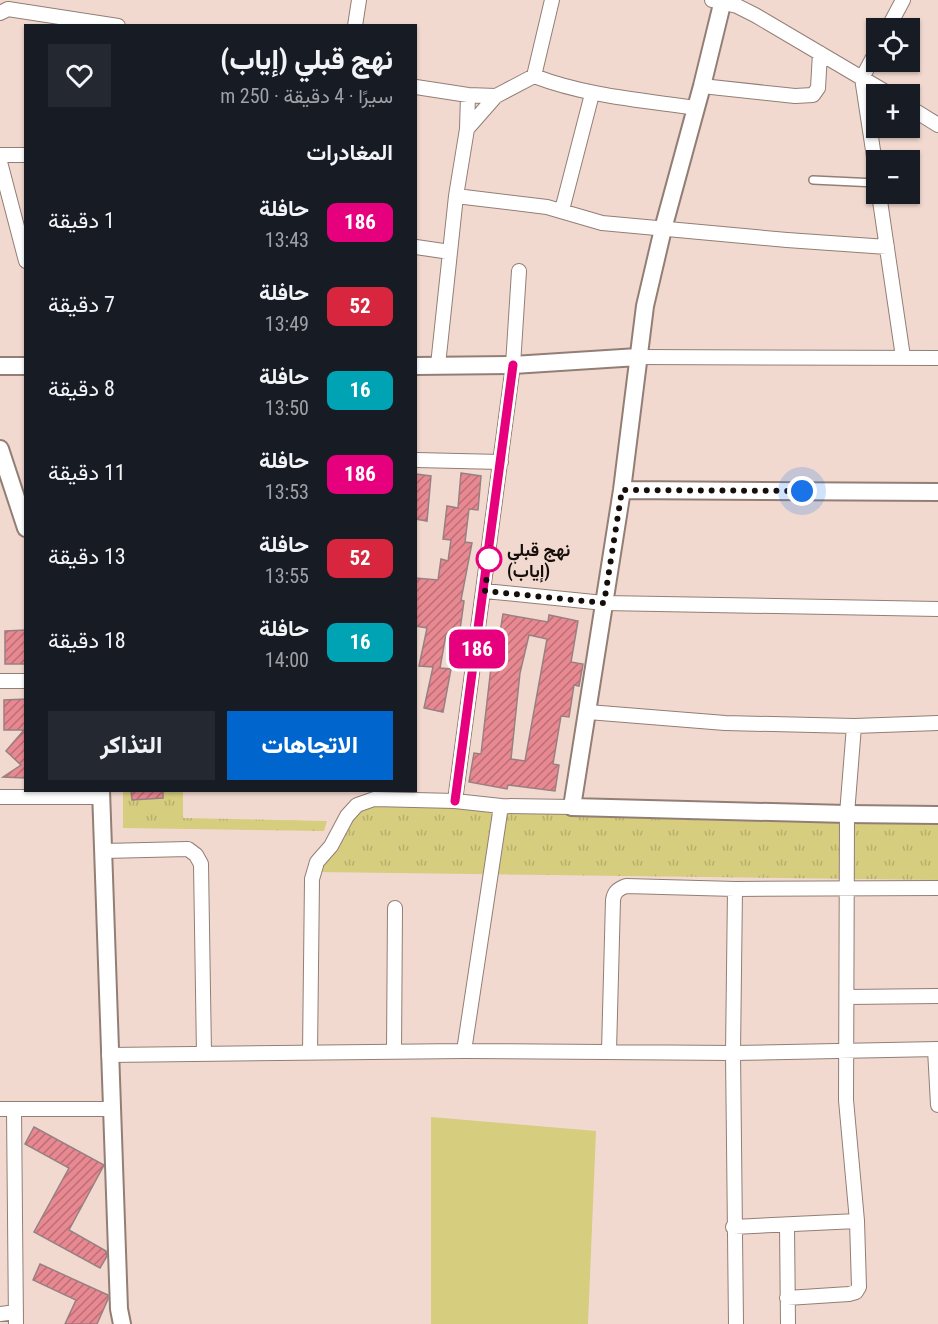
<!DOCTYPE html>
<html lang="ar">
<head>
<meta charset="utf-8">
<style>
  :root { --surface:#171b24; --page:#242831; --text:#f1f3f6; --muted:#9ea1a6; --accent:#0066ce }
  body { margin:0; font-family:"Roboto Condensed",Vazirmatn,sans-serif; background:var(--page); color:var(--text); direction:rtl; height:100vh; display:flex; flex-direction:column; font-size:22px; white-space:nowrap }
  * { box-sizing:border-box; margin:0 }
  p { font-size:20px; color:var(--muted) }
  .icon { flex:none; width:33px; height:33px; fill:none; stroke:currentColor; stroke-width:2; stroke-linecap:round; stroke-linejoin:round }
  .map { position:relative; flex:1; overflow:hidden; direction:ltr }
  .side { position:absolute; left:24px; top:24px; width:393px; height:768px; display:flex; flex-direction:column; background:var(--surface); border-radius:0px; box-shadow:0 2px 4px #0004; direction:rtl }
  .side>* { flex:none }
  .badge { padding:0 12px; border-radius:9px; font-size:21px; line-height:39px }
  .buttons { position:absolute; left:866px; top:18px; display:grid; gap:12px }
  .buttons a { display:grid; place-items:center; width:54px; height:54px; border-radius:0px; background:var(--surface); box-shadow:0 2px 4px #0004; font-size:30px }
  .you { position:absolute; width:30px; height:30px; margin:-15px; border:4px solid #fff; border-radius:50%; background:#1a73e8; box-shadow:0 0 0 9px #1a73e833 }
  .map>.badge { position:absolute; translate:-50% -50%; box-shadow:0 0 0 3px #fff }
  h2 { padding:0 24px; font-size:22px; line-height:54px }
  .round { display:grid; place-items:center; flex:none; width:63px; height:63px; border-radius:0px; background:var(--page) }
  .summary { display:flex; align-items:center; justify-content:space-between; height:102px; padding:0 24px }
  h1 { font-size:28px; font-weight:800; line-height:45px }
  .cta { display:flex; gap:12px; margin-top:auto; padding:12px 24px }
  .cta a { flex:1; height:69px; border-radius:0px; background:var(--accent); color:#fff; font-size:24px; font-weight:800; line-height:69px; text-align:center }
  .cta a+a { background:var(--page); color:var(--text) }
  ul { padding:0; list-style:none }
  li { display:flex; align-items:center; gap:18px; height:84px; padding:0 24px }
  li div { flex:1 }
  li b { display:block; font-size:22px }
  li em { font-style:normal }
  li .badge { min-width:66px; font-weight:700; text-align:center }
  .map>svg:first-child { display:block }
  .park { fill:url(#park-tufts) }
  .garden { fill:#d6cd7f }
  .building { fill:url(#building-hatch); stroke:#988082; stroke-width:1.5; fill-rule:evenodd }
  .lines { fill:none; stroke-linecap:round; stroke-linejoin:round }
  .service-casing { stroke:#937e75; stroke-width:10 }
  .minor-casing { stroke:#937e75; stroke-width:16 }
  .tertiary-casing { stroke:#937e75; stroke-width:20 }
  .service { stroke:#fff; stroke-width:7 }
  .minor { stroke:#fff; stroke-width:14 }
  .tertiary { stroke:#fff; stroke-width:16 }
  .line-casing { stroke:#fff; stroke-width:14 }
  .line { stroke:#e6007e; stroke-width:9 }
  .walk { stroke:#160e0b; stroke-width:6; stroke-dasharray:0 10.8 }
  .stop-dot { fill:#fff; stroke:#e6007e; stroke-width:3 }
  .labels { text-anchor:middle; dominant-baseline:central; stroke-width:4.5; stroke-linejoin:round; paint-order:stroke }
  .stop-label { font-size:18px; font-weight:bold; fill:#160e0b; stroke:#f1d9d0; text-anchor:start }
</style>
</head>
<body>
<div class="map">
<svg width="938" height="1324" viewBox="0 0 938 1324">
  <defs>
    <pattern id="park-tufts" width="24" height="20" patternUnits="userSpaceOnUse" patternTransform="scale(1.5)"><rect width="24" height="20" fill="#d6cd7f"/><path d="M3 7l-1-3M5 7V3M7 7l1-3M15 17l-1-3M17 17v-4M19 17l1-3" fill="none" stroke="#b7af6c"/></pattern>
    <pattern id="building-hatch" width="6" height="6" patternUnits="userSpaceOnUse" patternTransform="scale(1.5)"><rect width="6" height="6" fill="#e88992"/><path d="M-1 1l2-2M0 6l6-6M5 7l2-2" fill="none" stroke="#bb6e75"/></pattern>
  </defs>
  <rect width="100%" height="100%" fill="#f1d9d0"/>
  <path class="park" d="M123 791H183V818L327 821 324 831 123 828Z
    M370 806 938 816V880L316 872 358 812Z"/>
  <path class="garden" d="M431 1117 596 1131 588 1324H431Z"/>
  <path class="building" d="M461 473 481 476 478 510 469 509 465 542 472 543 461 600 464 601 459 637 446 634 440 668 451 669 443 712 424 708 433 667 419 666 427 628 416 626V578L438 580 441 559 448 561 451 540 443 539 447 506 458 508Z
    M416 474 431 476 427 521 416 519Z
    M503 614 548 622 549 615 578 621 571 662 583 664 579 686 574 685 569 717 561 716 553 764 559 765 555 791 508 785 507 789 469 782 474 753 481 754 493 650H497ZM529 635 547 639 525 761 511 759 520 673Z
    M26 630V664H5V631Z
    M26 699V778L3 777 21 765 6 751 24 730H4V700Z
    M131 790H163V798L132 800Z
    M34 1127 104 1165 69 1230 106 1251 107 1256 100 1268 34 1232 69 1168 25 1144Z
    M40 1264 108 1295V1299L97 1324H65L76 1300 33 1280Z"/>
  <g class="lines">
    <g class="service-casing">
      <path id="service" d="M813 180 876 183"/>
    </g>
    <g class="minor-casing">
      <path id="minor" d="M712 0 737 6 755 15 889 94
        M0 13 8 9 118 26
        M355 26 359 0
        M888 28 903 0
        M876 52 862 78 876 170
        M534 76 552 0
        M702 86 795 96 813 95 818 88 820 53
        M416 87 468 95 496 96 534 76C586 96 641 100 696 108
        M909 107 938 125
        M467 129 496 96
        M0 155H26
        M0 162 26 261
        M879 194 903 357
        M456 196 547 207 602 223 787 240 887 247
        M562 210 592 94
        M416 247 450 252
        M638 357 938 358
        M438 365 456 196 467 129 468 95
        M416 460 501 462
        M485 591 604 603 938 609
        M0 681H26
        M588 712 725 723 854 726 938 723
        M0 797H102
        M455 801 513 365 519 271
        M104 851 188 849 196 855 201 864 204 1054
        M735 889 733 1053 736 1324
        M847 997 938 996
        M935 1049 938 1105
        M464 1051 501 806
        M609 1051 613 900C614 892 618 889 626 886L735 889 938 888
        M394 1052 395 908
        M310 1053 312 879 317 862 331 846 347 816 357 805 374 799 455 801 501 806 572 807
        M109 1055 464 1051 733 1053 938 1049
        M0 1109H111
        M14 1109 16 1324
        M787 1226 788 1324
        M733 1227 857 1221
        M787 1298 849 1294 856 1292 859 1287 857 1221 846 1100 847 814 854 726
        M0 1314 16 1312"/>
    </g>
    <g class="tertiary-casing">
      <path id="tertiary" d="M723 0 702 86 663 229 645 306 622 490 572 807 847 814 938 815
        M0 366H26
        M416 366 513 365 638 357
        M0 449 26 528
        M622 490 938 492
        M101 790 119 1309 122 1324"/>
    </g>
    <use href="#service" class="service"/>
    <use href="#minor" class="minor"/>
    <use href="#tertiary" class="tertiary"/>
  </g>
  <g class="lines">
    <g class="line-casing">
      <path id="line" d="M455 801 513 365"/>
    </g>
    <use href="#line" class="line"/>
    <path class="walk" d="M489 559 490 548 485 591 604 603 622 490 802 491"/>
  </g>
  <circle class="stop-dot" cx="489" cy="559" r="12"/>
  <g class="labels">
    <g class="stop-label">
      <text x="507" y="549">نهج قبلي<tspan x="507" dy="21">(إياب)</tspan></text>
    </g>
  </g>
</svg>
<div class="buttons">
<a><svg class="icon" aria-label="locate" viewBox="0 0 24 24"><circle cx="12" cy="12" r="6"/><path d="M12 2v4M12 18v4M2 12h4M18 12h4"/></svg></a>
<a>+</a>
<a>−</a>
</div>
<div class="you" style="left:802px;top:491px"></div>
<b class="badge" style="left:477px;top:649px;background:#e6007e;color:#fff">186</b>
<section class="side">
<div class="summary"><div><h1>نهج قبلي (إياب)</h1><p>سيرًا · 4 دقيقة · 250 m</p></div><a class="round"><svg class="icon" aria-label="heart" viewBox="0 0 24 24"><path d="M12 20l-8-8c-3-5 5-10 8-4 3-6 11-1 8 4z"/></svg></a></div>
<h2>المغادرات</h2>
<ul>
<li><span class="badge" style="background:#e6007e;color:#fff">186</span><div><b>حافلة</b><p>13:43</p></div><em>1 دقيقة</em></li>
<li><span class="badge" style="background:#d7263d;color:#fff">52</span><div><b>حافلة</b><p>13:49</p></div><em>7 دقيقة</em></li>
<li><span class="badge" style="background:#00a3b4;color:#fff">16</span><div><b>حافلة</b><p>13:50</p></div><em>8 دقيقة</em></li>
<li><span class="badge" style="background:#e6007e;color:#fff">186</span><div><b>حافلة</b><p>13:53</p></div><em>11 دقيقة</em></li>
<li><span class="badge" style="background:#d7263d;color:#fff">52</span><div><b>حافلة</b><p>13:55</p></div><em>13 دقيقة</em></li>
<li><span class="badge" style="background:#00a3b4;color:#fff">16</span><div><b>حافلة</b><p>14:00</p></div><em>18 دقيقة</em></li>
</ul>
<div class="cta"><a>الاتجاهات</a><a>التذاكر</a></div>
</section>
</div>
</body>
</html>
